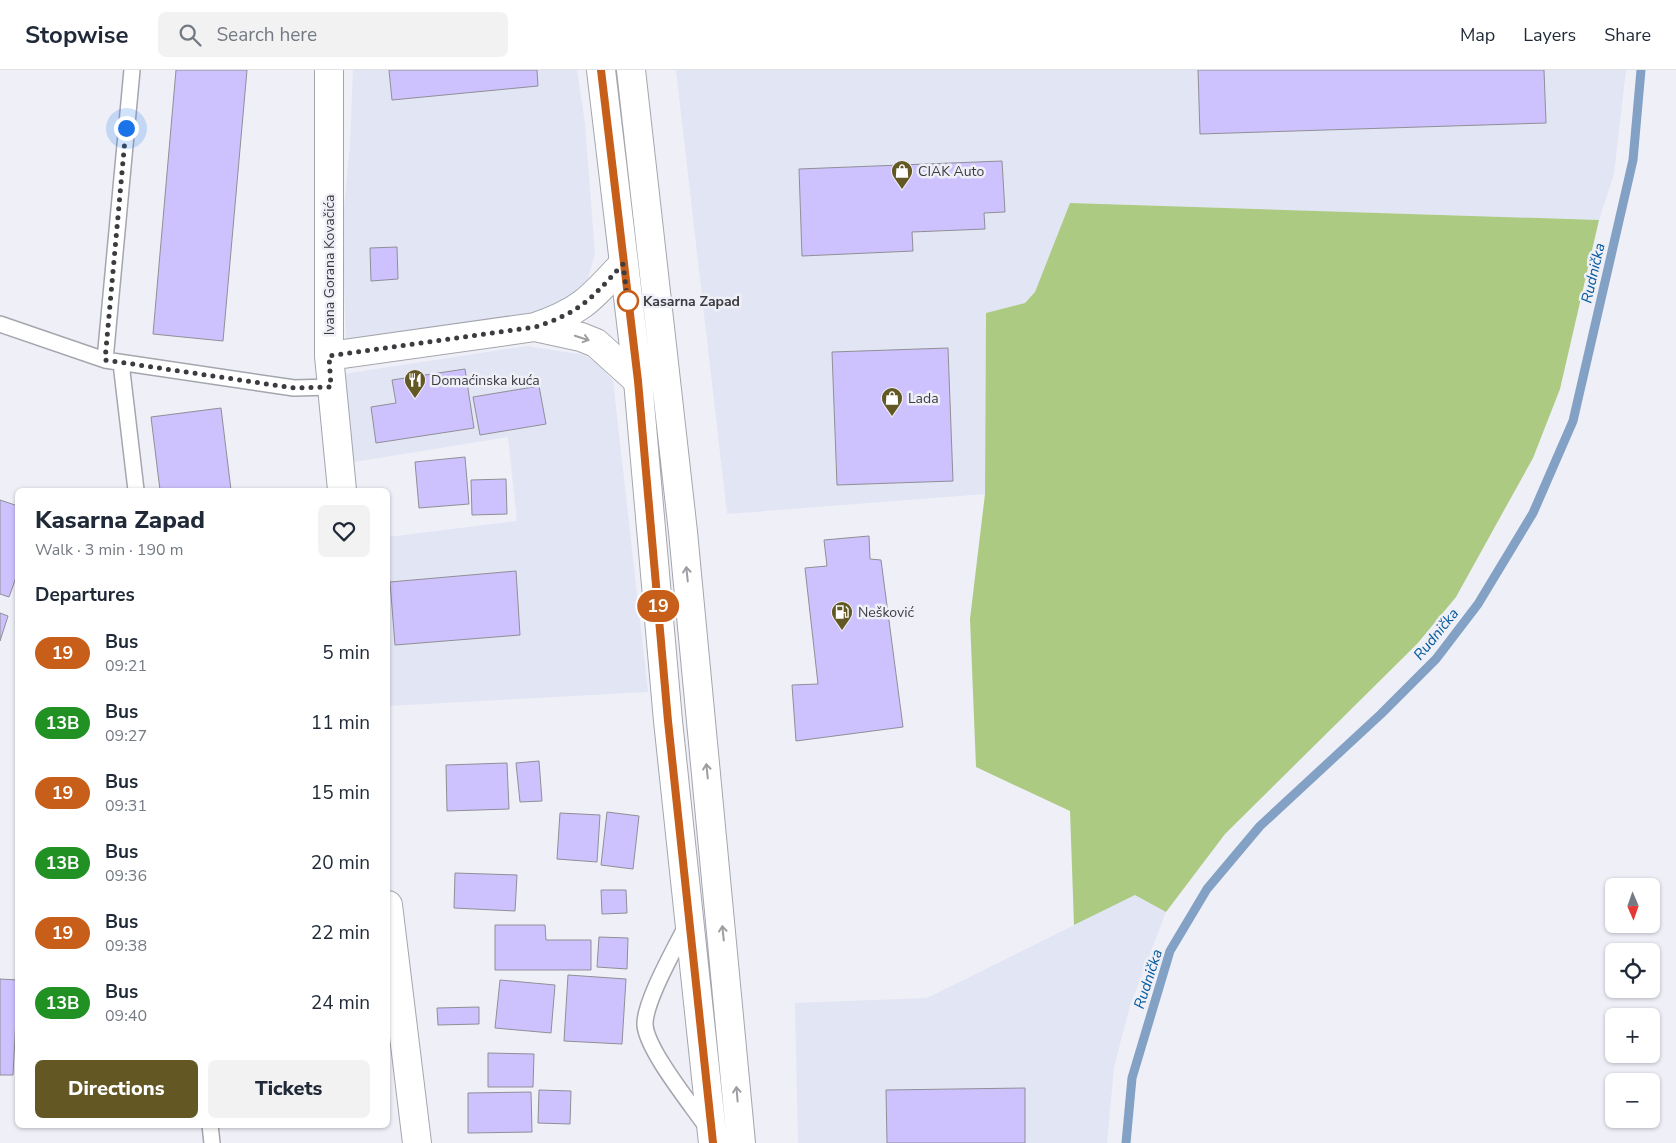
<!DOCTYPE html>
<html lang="en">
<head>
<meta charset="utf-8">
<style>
  :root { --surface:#fff; --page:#f2f2f3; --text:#1f2937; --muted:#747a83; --line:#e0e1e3; --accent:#635724 }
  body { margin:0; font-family:"Nunito Sans",sans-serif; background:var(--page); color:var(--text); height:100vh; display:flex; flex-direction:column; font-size:19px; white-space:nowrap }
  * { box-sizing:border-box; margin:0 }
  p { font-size:16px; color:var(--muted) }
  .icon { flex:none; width:28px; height:28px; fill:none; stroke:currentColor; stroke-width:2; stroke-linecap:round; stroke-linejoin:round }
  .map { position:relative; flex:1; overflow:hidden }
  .drawer { position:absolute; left:15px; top:418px; width:375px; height:640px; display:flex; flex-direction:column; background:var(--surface); border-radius:8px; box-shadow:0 1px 4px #0004 }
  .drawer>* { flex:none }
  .badge { padding:0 10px; border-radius:16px; font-size:18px; line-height:32px }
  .needle { width:32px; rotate:178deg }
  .fabs { position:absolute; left:1605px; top:808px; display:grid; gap:10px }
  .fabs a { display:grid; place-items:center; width:55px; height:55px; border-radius:8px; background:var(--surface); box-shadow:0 1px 4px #0004; font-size:25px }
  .you { position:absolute; width:25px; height:25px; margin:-12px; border:4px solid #fff; border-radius:50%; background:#1a73e8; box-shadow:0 0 0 8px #1a73e833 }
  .map>.badge { position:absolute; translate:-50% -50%; box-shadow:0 0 0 2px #fff }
  h2 { padding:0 20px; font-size:19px; line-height:45px }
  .round { display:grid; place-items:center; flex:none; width:52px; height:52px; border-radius:8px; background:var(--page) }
  .summary { display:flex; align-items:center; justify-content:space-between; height:85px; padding:0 20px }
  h1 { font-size:24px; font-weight:800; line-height:38px }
  .cta { display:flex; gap:10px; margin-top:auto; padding:10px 20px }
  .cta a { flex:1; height:58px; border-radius:8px; background:var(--accent); color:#fff; font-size:20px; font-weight:800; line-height:58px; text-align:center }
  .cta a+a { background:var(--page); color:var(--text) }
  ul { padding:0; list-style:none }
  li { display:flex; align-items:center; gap:15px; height:70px; padding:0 20px }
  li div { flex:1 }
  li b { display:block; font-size:19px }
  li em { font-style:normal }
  li .badge { min-width:55px; font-weight:700; text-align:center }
  header { display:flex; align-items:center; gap:30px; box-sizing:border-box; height:70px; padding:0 25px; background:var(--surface); border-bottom:1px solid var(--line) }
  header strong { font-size:24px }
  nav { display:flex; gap:28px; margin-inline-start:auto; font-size:18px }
  .search { width:350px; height:45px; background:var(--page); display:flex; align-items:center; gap:12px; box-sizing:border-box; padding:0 18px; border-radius:8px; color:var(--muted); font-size:19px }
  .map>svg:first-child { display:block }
  .built { fill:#e2e5f4 }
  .green { fill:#acca82 }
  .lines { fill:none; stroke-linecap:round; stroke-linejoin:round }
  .stream { stroke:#83a1c4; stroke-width:9 }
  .building { fill:#cdc2fd; stroke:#908f96 }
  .service-casing { stroke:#a4a6ad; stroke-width:18 }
  .minor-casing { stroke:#a4a6ad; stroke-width:30 }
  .primary-casing { stroke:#a4a6ad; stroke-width:30 }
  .service { stroke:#fff; stroke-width:15 }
  .minor { stroke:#fff; stroke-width:28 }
  .primary { stroke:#fff; stroke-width:28 }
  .oneway { stroke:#9e9ea0 }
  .line-casing { stroke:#fff; stroke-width:11 }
  .line { stroke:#c75f1a; stroke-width:8 }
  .walk { stroke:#3c3c40; stroke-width:5; stroke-dasharray:0 9 }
  .stop-dot { fill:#fff; stroke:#c75f1a; stroke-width:2.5 }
  .labels { text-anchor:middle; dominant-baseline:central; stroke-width:5; stroke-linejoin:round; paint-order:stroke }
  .poi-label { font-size:14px; fill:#3c3c40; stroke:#eeeff7; text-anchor:start }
  .street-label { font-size:14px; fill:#3c3c40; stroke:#eeeff7 }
  .stop-label { font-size:14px; font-weight:bold; fill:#3c3c40; stroke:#eeeff7; text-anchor:start }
  .water-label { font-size:15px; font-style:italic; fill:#02589d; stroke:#eeeff7 }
</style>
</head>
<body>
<header>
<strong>Stopwise</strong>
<div class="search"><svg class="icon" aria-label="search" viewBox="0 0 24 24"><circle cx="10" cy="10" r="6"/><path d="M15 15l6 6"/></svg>Search here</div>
<nav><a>Map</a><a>Layers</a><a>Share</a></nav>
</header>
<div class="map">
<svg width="1676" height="1073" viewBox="0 0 1676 1073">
  <rect width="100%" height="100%" fill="#eeeff7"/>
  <path class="built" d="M353 0H577L585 54 595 184 588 208 580 225 545 243 346 272 342 159 350 75Z
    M676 0H1626L1614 104 1599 150 1070 133 1035 222 1025 233 986 243 985 424 727 444Z
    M527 276 584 285 597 292 613 311 648 622 388 636V467L517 451 508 367 354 392 343 304Z
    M1135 825 1166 842 1130 936 1114 997 1107 1073H798L795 933 927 928Z"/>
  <path class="green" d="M1070 133 1599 150 1560 319 1533 388 1456 527 1417 574 1225 764 1166 842 1135 825 1074 855 1070 741 976 697 970 549 985 424 986 243 1025 233 1035 222Z"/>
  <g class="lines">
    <path class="stream" d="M1126 1073 1132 1008 1170 881 1207 819 1260 756 1381 644 1436 589 1478 534 1533 443 1573 351 1633 90 1641 0"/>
  </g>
  <path class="building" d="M176 0H247L223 271 153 264Z
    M389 0H537L538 16 392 30Z
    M1198 0H1544L1546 53 1200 64Z
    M1002 91 1005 142 984 143 985 159 912 162 913 181 802 186 799 99Z
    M397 177 398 209 371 211 370 178Z
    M948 278 953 411 837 415 832 282Z
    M465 299 474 358 376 373 371 337 396 333 392 310Z
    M539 316 546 354 480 365 473 327Z
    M221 338 231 420H160L151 347Z
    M465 387 469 434 419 438 415 392Z
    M506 409 507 444 472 445 471 410Z
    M0 430 18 436V502L9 527 0 524Z
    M869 466 870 489 881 490 903 657 796 671 792 615 818 614 805 498 827 496 824 470Z
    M516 501 520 565 395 575 390 512Z
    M0 543 8 546 0 571Z
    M539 691 542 731 520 732 516 693Z
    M507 693 509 739 447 741 446 695Z
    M607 742 639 746 633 799 601 795Z
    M560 743 600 745 597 792 557 789Z
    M455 803 517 805 515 841 454 838Z
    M601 820H626L627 843 602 844Z
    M495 855H545L546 870H591V900H495Z
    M599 867 628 868 627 899 597 897Z
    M568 905 626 909 622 974 564 971Z
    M0 909 18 910 13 1005H0Z
    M500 910 555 915 551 963 495 958Z
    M479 937V954L438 955 437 938Z
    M488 983 534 984 533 1017H488Z
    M1025 1018V1073H887L886 1020Z
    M539 1020 571 1021 570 1054 538 1053Z
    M531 1022 532 1062 468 1063V1023Z"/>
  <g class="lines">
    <g class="service-casing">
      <path id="service" d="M0 254 105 290 132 0
        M105 290 294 318 331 317
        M121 293 136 420
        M686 856C676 877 644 932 645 955 647 980 690 1033 706 1056
        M210 1055 212 1073"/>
    </g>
    <g class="minor-casing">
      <path id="minor" d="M329 0V286L342 420
        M535 257 581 267 596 273 638 311
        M329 286 535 257C580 242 591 229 623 194
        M388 835 417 1073"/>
    </g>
    <g class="primary-casing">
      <path id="primary" d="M601 0 638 311 668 651 713 1073
        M631 0 683 462 741 1073"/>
    </g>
    <use href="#service" class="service"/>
    <use href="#minor" class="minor"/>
    <use href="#primary" class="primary"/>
  </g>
  <defs><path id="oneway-shaft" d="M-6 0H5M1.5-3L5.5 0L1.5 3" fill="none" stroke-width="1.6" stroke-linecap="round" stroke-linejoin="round" transform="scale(1.25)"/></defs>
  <g class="oneway">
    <use href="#oneway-shaft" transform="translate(582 268) rotate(18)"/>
    <use href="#oneway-shaft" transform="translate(687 504) rotate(-96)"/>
    <use href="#oneway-shaft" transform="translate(707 701) rotate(-96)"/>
    <use href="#oneway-shaft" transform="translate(723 863) rotate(-96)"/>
    <use href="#oneway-shaft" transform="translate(737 1024) rotate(-95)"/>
  </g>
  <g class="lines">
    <g class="line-casing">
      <path id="line" d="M601 0 638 311 668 651 713 1073"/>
    </g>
    <use href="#line" class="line"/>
    <path class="walk" d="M126 58 105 290 294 318 331 317 329 286 535 257C581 242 591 229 623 194L628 233V231"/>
  </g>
  <defs>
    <g id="shop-pin" transform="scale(1.125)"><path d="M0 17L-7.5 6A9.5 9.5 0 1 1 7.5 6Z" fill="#635724" stroke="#eeeff7"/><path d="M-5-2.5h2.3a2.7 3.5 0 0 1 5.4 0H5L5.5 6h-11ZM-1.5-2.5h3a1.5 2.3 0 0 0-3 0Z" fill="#fff"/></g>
    <g id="restaurant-pin" transform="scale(1.125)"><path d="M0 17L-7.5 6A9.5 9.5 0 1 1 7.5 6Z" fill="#635724" stroke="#eeeff7"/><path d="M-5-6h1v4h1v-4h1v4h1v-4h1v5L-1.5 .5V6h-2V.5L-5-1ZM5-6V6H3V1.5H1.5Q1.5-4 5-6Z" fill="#fff"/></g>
    <g id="fuel-pin" transform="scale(1.125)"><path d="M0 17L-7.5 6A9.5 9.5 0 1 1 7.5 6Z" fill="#635724" stroke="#eeeff7"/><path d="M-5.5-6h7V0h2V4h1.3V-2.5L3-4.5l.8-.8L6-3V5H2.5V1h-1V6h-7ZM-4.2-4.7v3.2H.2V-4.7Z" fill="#fff"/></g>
  </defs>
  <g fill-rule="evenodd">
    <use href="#shop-pin" x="902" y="101"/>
    <use href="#restaurant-pin" x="415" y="310"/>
    <use href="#shop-pin" x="892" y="328"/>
    <use href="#fuel-pin" x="842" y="542"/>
  </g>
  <circle class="stop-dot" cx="628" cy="231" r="10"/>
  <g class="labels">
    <g class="poi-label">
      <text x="918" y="101">CIAK Auto</text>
      <text x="431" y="310">Domaćinska kuća</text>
      <text x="908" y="328">Lada</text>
      <text x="858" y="542">Nešković</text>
    </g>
    <g class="street-label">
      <text transform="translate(329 195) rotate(-90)">Ivana Gorana Kovačića</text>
    </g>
    <g class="stop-label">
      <text x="643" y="231">Kasarna Zapad</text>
    </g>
    <g class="water-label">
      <text transform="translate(1593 203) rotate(-77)">Rudnička</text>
      <text transform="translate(1436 564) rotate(-51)">Rudnička</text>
      <text transform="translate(1148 909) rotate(-72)">Rudnička</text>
    </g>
  </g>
</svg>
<div class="fabs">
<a><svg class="needle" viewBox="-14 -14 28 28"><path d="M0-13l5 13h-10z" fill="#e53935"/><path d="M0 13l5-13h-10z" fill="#747a83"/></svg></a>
<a><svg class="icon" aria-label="locate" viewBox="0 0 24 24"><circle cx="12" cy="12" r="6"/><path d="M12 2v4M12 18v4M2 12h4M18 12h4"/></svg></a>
<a>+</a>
<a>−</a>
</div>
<div class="you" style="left:126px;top:58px"></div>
<b class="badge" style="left:658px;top:536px;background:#c75f1a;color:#fff">19</b>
<section class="drawer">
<div class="summary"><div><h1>Kasarna Zapad</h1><p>Walk · 3 min · 190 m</p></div><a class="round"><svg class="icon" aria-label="heart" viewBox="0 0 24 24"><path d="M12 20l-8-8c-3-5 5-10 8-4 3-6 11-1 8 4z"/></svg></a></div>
<h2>Departures</h2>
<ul>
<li><span class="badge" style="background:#c75f1a;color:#fff">19</span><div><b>Bus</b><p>09:21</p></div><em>5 min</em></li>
<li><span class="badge" style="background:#229124;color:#fff">13B</span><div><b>Bus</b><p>09:27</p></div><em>11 min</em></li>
<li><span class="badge" style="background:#c75f1a;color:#fff">19</span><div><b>Bus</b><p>09:31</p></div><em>15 min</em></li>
<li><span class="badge" style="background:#229124;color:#fff">13B</span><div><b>Bus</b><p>09:36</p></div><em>20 min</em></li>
<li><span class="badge" style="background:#c75f1a;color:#fff">19</span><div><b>Bus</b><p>09:38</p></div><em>22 min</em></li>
<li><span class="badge" style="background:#229124;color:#fff">13B</span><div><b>Bus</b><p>09:40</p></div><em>24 min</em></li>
</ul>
<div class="cta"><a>Directions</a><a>Tickets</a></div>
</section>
</div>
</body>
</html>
